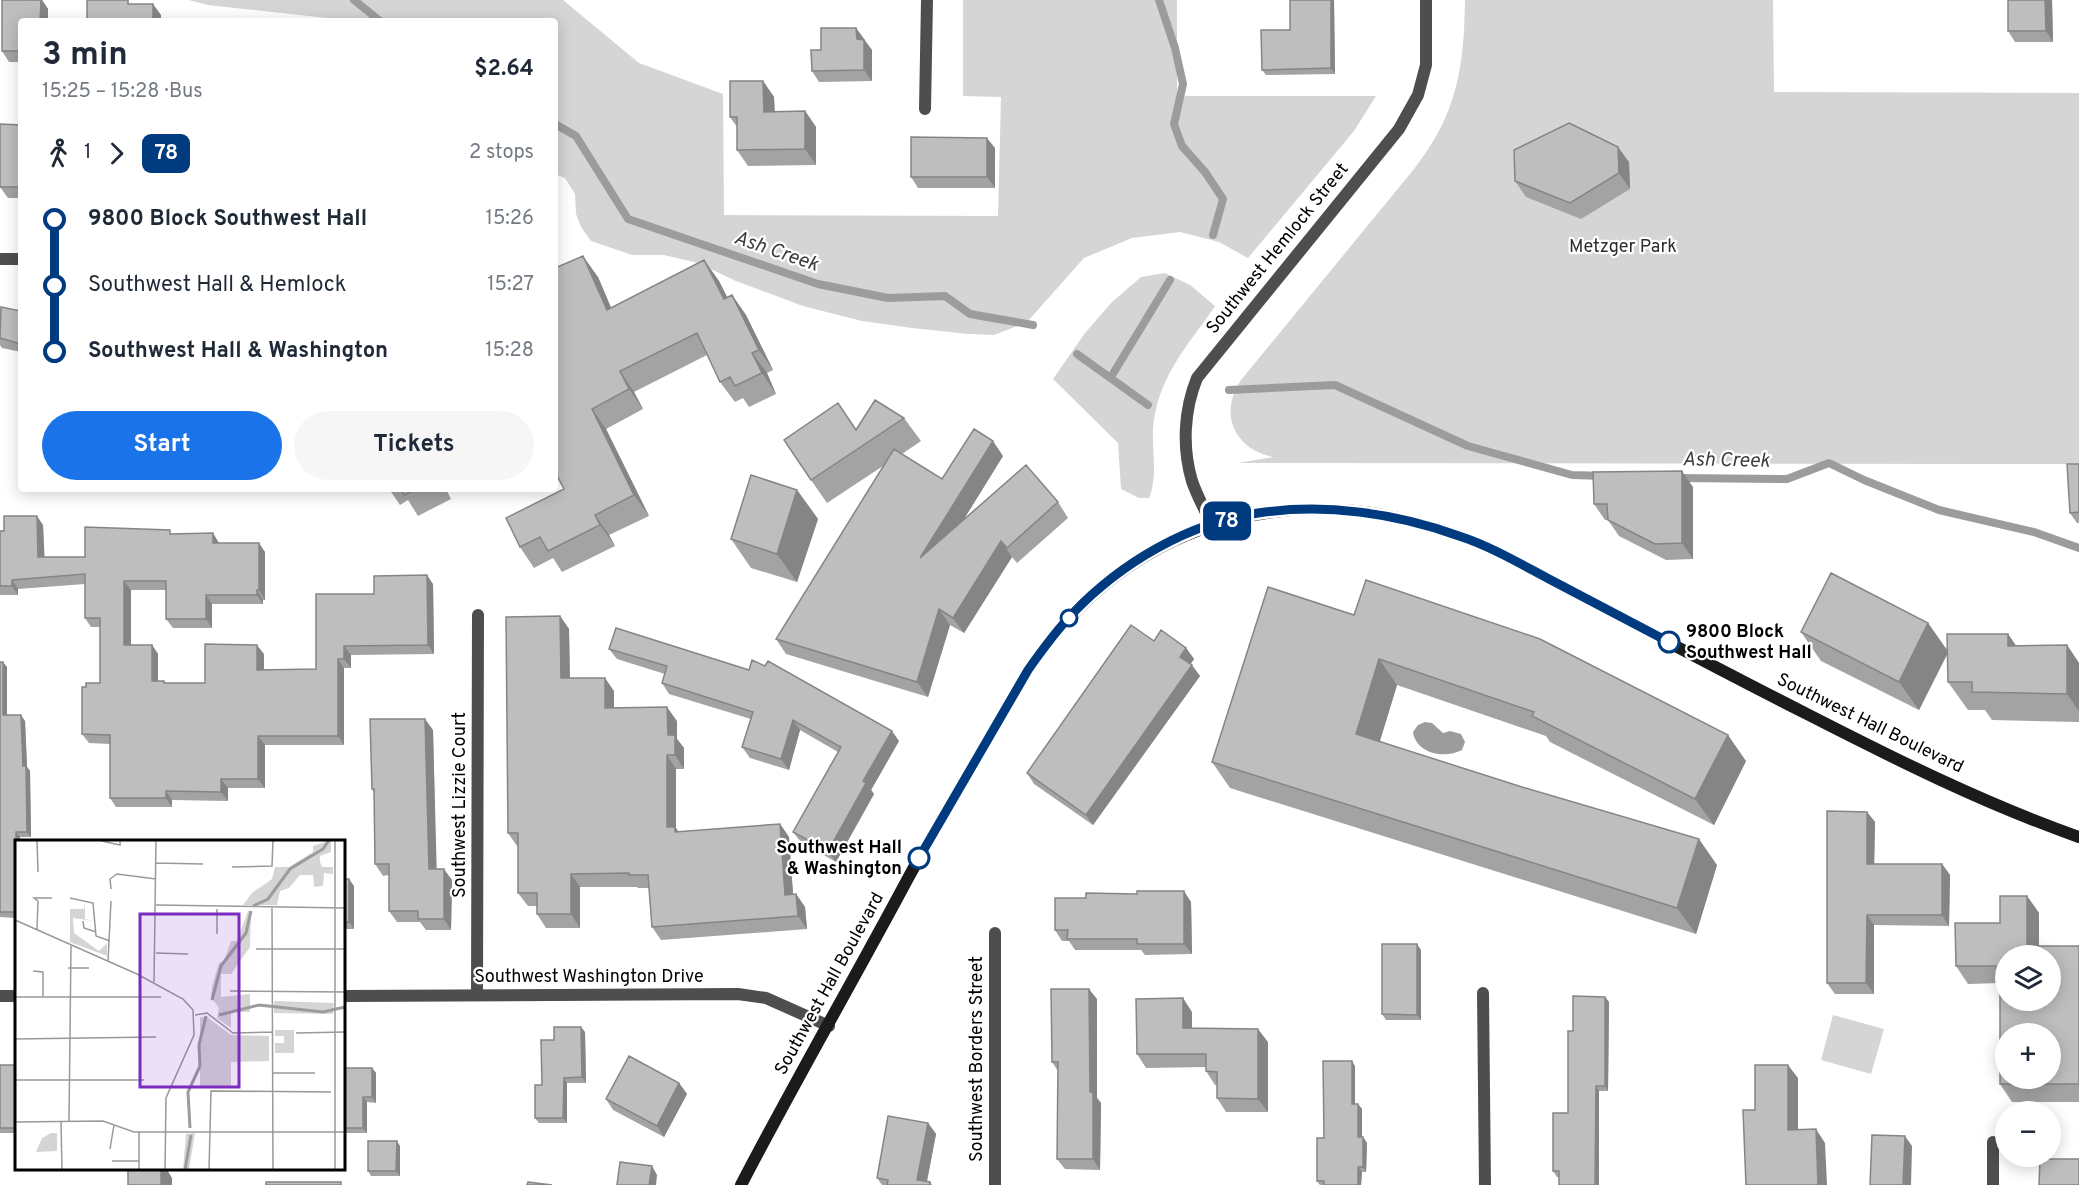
<!DOCTYPE html>
<html lang="en">
<head>
<meta charset="utf-8">
<style>
  :root { --surface:#fff; --page:#f6f6f7; --text:#1f2937; --muted:#747a83; --accent:#1a73e8 }
  body { margin:0; font-family:Overpass,sans-serif; background:var(--page); color:var(--text); height:100vh; display:flex; flex-direction:column; font-size:22px; white-space:nowrap }
  * { box-sizing:border-box; margin:0 }
  p { font-size:20px; color:var(--muted) }
  .icon { flex:none; width:33px; height:33px; fill:none; stroke:currentColor; stroke-width:2; stroke-linecap:round; stroke-linejoin:round }
  .map { position:relative; flex:1; overflow:hidden }
  .sheet { position:absolute; left:18px; top:18px; width:540px; height:474px; display:flex; flex-direction:column; background:var(--surface); border-radius:6px; box-shadow:0 3px 15px #0003 }
  .sheet>* { flex:none }
  .badge { padding:0 12px; border-radius:9px; font-size:21px; line-height:39px }
  .controls { position:absolute; left:1995px; top:945px; display:grid; gap:12px }
  .controls a { display:grid; place-items:center; width:66px; height:66px; border-radius:50%; background:var(--surface); box-shadow:0 3px 15px #0003; font-size:30px }
  .map>.badge { position:absolute; translate:-50% -50%; box-shadow:0 0 0 3px #fff }
  .legs { display:flex; align-items:center; gap:9px; height:66px; padding:0 24px; font-size:20px }
  .legs p { margin-inline-start:auto }
  .summary { display:flex; align-items:center; justify-content:space-between; height:102px; padding:0 24px }
  h1 { font-size:33px; font-weight:700; line-height:45px }
  .cta { display:flex; gap:12px; margin-top:auto; padding:12px 24px }
  .cta a { flex:1; height:69px; border-radius:36px; background:var(--accent); color:#fff; font-size:24px; font-weight:700; line-height:69px; text-align:center }
  .cta a+a { background:var(--page); color:var(--text) }
  ul { padding:0 24px; list-style:none }
  li { display:flex; align-items:center; gap:21px; height:66px; font-size:22px }
  li i { display:grid; place-items:center; width:9px; height:100%; margin:0 8px; background:currentColor }
  li i::after { content:''; width:15px; height:15px; margin:-8px; border:4px solid; border-radius:50%; background:var(--surface) }
  li p { margin-inline-start:auto }
  li:first-child i { background:linear-gradient(#0000 50%,currentColor 0) }
  li:last-child i { background:linear-gradient(currentColor 50%,#0000 0) }
  .map>svg:first-child { display:block }
  .green { fill:#d5d5d5 }
  .water { fill:#9c9c9c }
  .lines { fill:none; stroke-linecap:round; stroke-linejoin:round }
  .stream { stroke:#9c9c9c; stroke-width:8 }
  .minor { stroke:#4e4e4e; stroke-width:12 }
  .tertiary { stroke:#4e4e4e; stroke-width:12 }
  .secondary { stroke:#1b1b1b; stroke-width:12 }
  .wall { fill:#a3a3a3 }
  .shaded-wall { fill:#858585 }
  .building { fill:#bebebe; stroke:#858585; stroke-width:1.5; fill-rule:evenodd }
  .line-1-casing { stroke:#fff; stroke-width:14 }
  .line-1 { stroke:#003b80; stroke-width:9 }
  .stop-1-dot { fill:#fff; stroke:#003b80; stroke-width:3 }
  .labels { text-anchor:middle; dominant-baseline:central; stroke-width:4.5; stroke-linejoin:round; paint-order:stroke }
  .park-label { font-size:18px; fill:#2c2c2c; stroke:#fff }
  .street-label { font-size:18px; fill:#000; stroke:#fff }
  .stop-label { font-size:18px; font-weight:bold; fill:#000; stroke:#fff; text-anchor:start }
  .water-label { font-size:20px; font-style:italic; fill:#3d3d3d; stroke:#fff }
  .inset-river { fill:none; stroke:#9c9c9c; stroke-width:3 }
  .inset-road { fill:none; stroke:#999; stroke-width:1.5 }
  .view { fill:#7b2cbf; fill-opacity:0.15; stroke:#7b2cbf; stroke-width:3 }
  .inset-edge { fill:none; stroke:#000; stroke-width:3 }
</style>
</head>
<body>
<div class="map">
<svg width="2079" height="1185" viewBox="0 0 2079 1185">
  <rect width="100%" height="100%" fill="#fff"/>
  <path class="green" d="M189 0H563L639 63 723 94 724 215 998 216 1001 97 963 96V0H1177V96H1376L1354 131 1248 258 1219 242 1180 232 1132 238 1084 258 1028 321 1020 325 994 335 969 334 912 328 862 321 803 306 736 281 698 263 664 255H632L591 241 581 227 576 214 575 194 565 178 555 174V21H328L327 18 208 5Z
    M1465 0H1773L1774 92 2079 93V464L1238 463 1274 457C1235 450 1218 414 1241 380L1414 169C1457 114 1464 68 1465 0Z
    M1165 273 1190 285 1215 306C1188 346 1157 377 1153 429 1152 452 1158 476 1149 498H1139L1121 489 1118 443 1053 379 1085 333 1112 302 1141 277Z
    M1833 1015 1884 1029 1871 1074 1821 1060Z"/>
  <path class="water" d="M1425 722 1432 723 1443 733 1450 731 1461 734 1465 742 1462 750C1445 759 1416 754 1413 732L1418 725Z"/>
  <g class="lines">
    <path class="stream" d="M354 0 380 21
      M1159 0 1175 48 1183 84 1174 124 1182 146 1205 172 1223 199 1213 235
      M555 124 576 136 628 219 818 284 888 298 945 296 970 314 1033 325
      M1077 354 1148 405
      M1111 377 1170 280
      M1229 390 1335 385 1468 446 1572 475 1604 476
      M1677 478 1787 479 1829 463 1864 480 1939 510 2034 532 2079 548"/>
    <path class="minor" d="M925 109 927 0
      M0 259H21
      M1212 525C1205 510 1197 496 1192 481 1182 447 1184 410 1197 378L1399 129 1418 95 1426 65V0
      M1483 993 1485 1185
      M477 995 478 615
      M995 1185V933
      M1993 1185V1142"/>
    <path class="tertiary" d="M0 996H16
      M344 996 738 994 766 998 829 1026"/>
    <path class="secondary" d="M741 1185C794 1083 852 983 906 882 933 832 962 783 991 734 1010 702 1027 668 1051 639 1156 511 1307 480 1460 536 1474 541 1488 548 1502 554 1603 608 1704 662 1807 714 1895 759 1985 804 2079 837"/>
  </g>
  <path class="wall" d="M2 0H42L48 9V21H21V62H9L2 51Z
    M1290 0H1334L1335 74 1266 75 1262 70 1290 30Z
    M2052 0 2053 42H2015L2008 31Z
    M856 28 872 50V81L819 82 812 71 821 50Z
    M763 81 774 97 775 112 805 111 816 127V165L748 166 737 150V127L730 117Z
    M21 125V198H8L0 187Z
    M995 148V188H918L911 177Z
    M1629 162 1630 189 1581 219 1526 197 1515 181Z
    M704 260 719 281 727 297 732 295 746 315 773 370 767 373 776 394 749 407 743 398 735 402 720 382 707 355 634 392 643 409 606 429 649 516 609 535 615 546 562 572 553 558 534 568 520 547 564 489 598 277 611 308Z
    M0 309 21 311V352L2 348 0 345Z
    M904 418 921 441 902 454 942 479 1003 456 964 519 1058 502 1068 518 1017 563 1012 557 964 633 950 625 928 697 786 654 776 639 883 466 827 503 811 480Z
    M2079 464V523H2077L2070 513Z
    M1693 487V559L1666 560 1619 536 1608 520H1605L1594 504Z
    M389 489H446L451 499 418 516 408 500 400 505Z
    M797 490 818 519 797 582 751 568 731 539Z
    M43 525 44 557H85L173 534 265 552V600H263V604H212V628H173L166 619V590H131V645H152L158 654V681H164L166 683H205L264 654V670L316 669 374 594 433 584 434 654 351 655V668H344V745H265V788H228V801L172 800V807H116L110 798V744L89 743 82 734 86 687 100 683V627H91L85 618V584L18 589V595H0V531Z
    M1268 587 1746 761 1714 825 1550 742 1546 736 1397 685 1380 741 1717 865 1696 934 1230 788 1212 762Z
    M560 616 569 629 570 678 614 691V708L677 721V739L684 748V769H676V828L678 832 780 824 789 837 793 894H796L805 907 807 929 661 940 652 927 649 888H638L637 887H580V928H546L537 914V906H528L518 893V846H517L508 833Z
    M1928 623 1948 651 2008 634 2016 646 2067 645 2079 663V722L1992 720 1985 710H1968L1948 682V653L1919 710 1821 661 1801 632Z
    M616 628 899 741 871 790 874 794 836 862 801 842 793 832 838 752 800 730 789 770 750 758 742 747 751 719 669 694 662 683 665 674 617 659 609 649Z
    M1154 641 1186 648 1194 659 1190 664 1200 676 1093 825 1034 784 1027 773Z
    M0 662 7 667V715L25 721 27 767 30 771 31 837H20V842H16V918L0 917Z
    M433 730 436 869 452 880 451 930H426L420 922H397L389 911V875L383 876 375 864 374 793 372 789Z
    M1867 812 1875 822 1874 864H1942L1950 875 1949 926 1874 925V994H1835L1827 983Z
    M344 879 354 886V929H344Z
    M2027 896 2039 913V946H2079V1102H2012L2000 1084V983L1968 984 1956 966Z
    M1191 902 1192 954 1145 955 1141 950H1075L1069 941H1062L1055 930Z
    M1421 950V1020H1386L1382 1014Z
    M1605 997 1609 1002 1608 1091H1599V1185H1559V1177H1557L1553 1171 1568 1113 1573 1031Z
    M1097 999V1098L1101 1103 1100 1170 1065 1169 1057 1159 1058 1071 1052 1062Z
    M1192 1012V1028L1268 1042V1112H1226L1217 1098V1085H1215L1206 1071V1067L1146 1068 1137 1054Z
    M585 1032 586 1083H567V1123H539L535 1118 542 1085 554 1040Z
    M0 1065 16 1066V1133H0Z
    M1355 1066V1104H1358L1362 1109V1137H1363L1367 1143 1366 1172H1362L1361 1185H1320L1317 1181 1324 1138Z
    M344 1068H372L376 1073V1103L367 1102V1133H344Z
    M679 1083 687 1094 664 1137 613 1110 606 1099Z
    M928 1123 936 1134 927 1182H930L932 1185H882L877 1178Z
    M400 1146V1176H371L368 1171Z"/>
  <path class="shaded-wall" d="M41 0H42L48 9V21H40Z
    M1331 0H1334L1335 74 1331 68Z
    M2045 0H2052L2053 42 2046 31Z
    M153 4 161 15V21H153Z
    M856 28 864 39V49V40L872 50V81L864 70 857 39Z
    M763 81 774 97 775 128 764 112Z
    M805 111 816 127V165L805 149Z
    M987 138 995 148V188L987 177Z
    M1618 147 1629 162 1630 189 1619 173Z
    M583 256 598 277 621 331 607 310Z
    M704 260 719 281 738 319 724 299Z
    M732 295 746 315 773 370 759 350Z
    M752 353 767 373 776 394 762 373Z
    M620 371 634 392 643 409 629 389Z
    M592 409 606 429 649 516 634 495Z
    M993 441 1003 456 930 574 920 558Z
    M1682 471 1693 487V559L1682 543Z
    M797 490 818 519 797 582 777 554Z
    M595 515 609 535 615 546 600 525Z
    M37 516 43 525 45 566 38 557Z
    M213 533 219 543V552L213 543Z
    M1001 541 1012 557 964 633 953 618Z
    M259 543 265 552V600L259 590Z
    M427 575 433 584 434 654 428 645Z
    M12 580 18 589V595L12 586Z
    M124 581 131 590V654L124 645Z
    M257 590 263 600V604L257 595Z
    M206 595 212 604V628L206 619Z
    M939 609 950 625 928 697 917 682Z
    M560 616 569 629 570 691 561 678Z
    M1928 623 1948 652 1919 710 1899 682Z
    M2008 634 2028 663 2008 646Z
    M152 645 158 654V690L152 681Z
    M257 645 264 654V679L257 670Z
    M2067 645 2079 663V711L2067 694Z
    M344 646 351 655V668L344 659Z
    M1186 648 1194 659 1188 668 1180 657Z
    M338 659 344 668V745L338 736Z
    M1379 659 1397 685 1374 760 1356 734Z
    M3 662 7 667V720L3 715Z
    M1192 665 1200 676 1093 825 1086 815Z
    M605 678 614 691V721L605 708Z
    M667 707 677 721V739L684 748V769L675 755 668 735Z
    M21 715 25 721 27 767 30 771 31 837 27 832 23 766Z
    M425 719 433 730 437 880 429 869Z
    M793 720 800 730 789 770 781 759Z
    M892 731 899 741 871 790 874 794 836 862 828 851 863 781Z
    M1728 735 1746 761 1714 825 1695 799Z
    M258 736 265 745V788L258 779Z
    M667 755 676 769V828L684 840 667 827Z
    M221 779 228 788V801L221 792Z
    M166 791 172 800V807L166 798Z
    M1867 812 1875 822 1874 874 1867 864Z
    M780 824 789 837 794 908 785 895Z
    M16 832 20 837V842H16V913Z
    M1699 839 1717 865 1696 934 1677 908Z
    M1942 864 1950 875 1949 926 1942 915Z
    M444 869 452 880 451 930 444 919Z
    M571 874 580 887V928L571 914Z
    M349 879 354 886V929L349 922Z
    M1184 891 1191 902 1192 954 1184 944Z
    M796 894 805 907 807 929 798 916Z
    M2027 896 2039 913V956L2027 946Z
    M1867 915 1874 925V994L1866 983Z
    M1417 944 1421 950V1020L1417 1015Z
    M1089 989 1097 999V1098L1101 1103 1100 1170 1093 1159 1090 1092Z
    M1605 997 1609 1002 1608 1091 1605 1086Z
    M1183 998 1192 1012V1042L1183 1028Z
    M581 1027 585 1032 586 1083 582 1077Z
    M1258 1029 1268 1042V1112L1258 1099Z
    M1352 1061 1355 1066V1109L1352 1104Z
    M15 1065 16 1066V1105L15 1104Z
    M1788 1065 1798 1078V1144L1788 1130Z
    M372 1068 376 1073V1103L372 1097Z
    M564 1078 567 1083V1123L563 1118Z
    M679 1083 687 1094 664 1137 657 1126Z
    M1596 1086 1599 1091V1185H1595Z
    M363 1097 367 1102V1133L363 1128Z
    M1358 1104 1362 1109V1143L1358 1137Z
    M928 1123 936 1134 926 1185 917 1180Z
    M1816 1129 1825 1143 1827 1185H1818Z
    M1905 1136 1912 1146 1911 1185H1903Z
    M1363 1137 1367 1143 1366 1172 1363 1167Z
    M397 1141 400 1146V1176L396 1171Z
    M652 1166 657 1175 656 1185H649Z
    M1358 1167 1362 1172 1361 1185H1358Z
    M161 1168H166L172 1178V1185H161Z"/>
  <path class="building" d="M2 0H41L40 21H21V51H2Z
    M87 0H128V4H153V21H87Z
    M1290 0H1331V68L1262 70 1261 30H1290Z
    M2008 0H2045L2046 31H2008Z
    M230 19H289V21H231Z
    M821 28H856L857 39 864 40V70L812 71 811 50H821Z
    M730 81H763L764 112 805 111V149L737 150V117H730Z
    M1569 123 1618 147 1619 173 1570 203 1515 181 1514 150Z
    M0 124 21 125V187H0Z
    M911 137 987 138V177H911Z
    M583 256 607 310 704 260 724 299 732 295 759 350 752 353 762 373 735 386 730 377 720 382 697 333 620 371 629 389 592 409 634 495 595 515 600 525 548 551 540 537 520 547 506 518 564 489 555 472V268Z
    M1 307 21 311V344L0 338Z
    M875 400 904 418 811 480 784 440 838 403 856 430Z
    M974 429 993 441 920 558 1026 465 1058 502 1007 548 1001 541 953 618 939 609 917 682 776 639 894 449 942 479Z
    M2067 464H2079V512L2070 513Z
    M1682 471V543L1655 544 1608 520 1607 504H1594L1593 472Z
    M751 475 797 490 777 554 731 539Z
    M401 489H416L404 495Z
    M4 516H37L38 557H85V527L170 530V534L213 533V543H259V590H257V595H206V619H166V581H124V645H152V681H164V683H205V644L257 645V670L316 669V594H374V576L427 575 428 645 344 646V659H338V736H258V779H221V792L166 791V798H110V735L82 734V687H86V683H100V618H85V574L12 580V586H0V531H4Z
    M1831 573 1928 623 1899 682 1801 632Z
    M1366 580 1540 639 1728 735 1695 799 1532 716 1534 712 1379 659 1356 734 1522 787 1699 839 1677 908 1212 762 1268 587 1354 615Z
    M560 616 561 678H605V708L667 707 668 735H675V755H667V827H675V832L780 824 785 895 796 894 798 916 652 927 648 875H629V873L571 874V914H537V893H518V833H508L506 617Z
    M1131 625 1154 641 1161 630 1186 648 1180 657 1192 665 1086 815 1027 773Z
    M616 628 749 670 752 660 765 666 768 661 892 731 863 781 866 783 828 851 793 832 841 747 793 720 781 759 742 747 753 712 662 683 667 666 609 649Z
    M1947 634H2008V646L2067 645V694L1972 692V682H1948Z
    M0 662H3V715H21L23 766H26L27 832H16V912H0Z
    M370 719H425L429 869H444V919H418V911H389V864H375L374 789H372Z
    M1827 811 1867 812V864H1942V915H1867L1866 983H1827Z
    M344 879H349V922H344Z
    M1137 891H1184V944H1137V939H1067L1068 930H1055V898H1086V893L1137 894Z
    M2000 896H2027V946H2079V1084H2000V966H1956L1955 923H2000ZM2006 956H2050V1000H2006ZM2006 1034H2050V1078H2006Z
    M1382 944H1417V1015L1382 1014Z
    M1051 989H1089L1090 1092H1093V1159H1057L1058 1062H1052Z
    M1573 996 1605 997V1086H1596L1595 1185H1559V1171H1553V1113H1568V1031H1573Z
    M1183 998V1028L1258 1029V1099L1217 1098V1072L1206 1071V1054H1137L1136 999Z
    M554 1027H581L582 1077 564 1078 563 1118H535V1085H542L541 1040H554Z
    M629 1056 679 1083 657 1126 606 1099Z
    M1323 1061H1352V1104H1358V1137H1363V1167H1358V1185H1324V1181H1317V1138H1324Z
    M0 1065H15L16 1128H0Z
    M1755 1065H1788V1130L1816 1129 1818 1185H1746L1743 1110H1755Z
    M344 1068H372V1097H363V1128H344Z
    M888 1116 928 1123 917 1180 930 1182V1185H887L888 1180 877 1178Z
    M1872 1135 1905 1136 1903 1185H1870Z
    M368 1141H397L396 1171H368Z
    M2040 1159H2079V1185H2039Z
    M620 1162 652 1166 649 1185H617Z
    M128 1168H161V1185H128Z
    M266 1182H341V1185H266Z
    M528 1182 552 1185H527Z"/>
  <g class="lines">
    <g class="line-1-casing">
      <path id="line-1" d="M919 858 1028 670C1042 650 1056 631 1073 613 1121 563 1188 523 1258 513 1325 503 1395 513 1459 536 1490 546 1519 563 1549 579 1589 600 1629 621 1669 642"/>
    </g>
    <use href="#line-1" class="line-1"/>
  </g>
  <g class="stop-1-dot">
    <circle cx="1069" cy="618" r="8"/>
    <circle cx="1669" cy="642" r="10"/>
    <circle cx="919" cy="858" r="10"/>
  </g>
  <g class="labels">
    <g class="park-label">
      <text x="1623" y="247">Metzger Park</text>
    </g>
    <g class="street-label">
      <text transform="translate(1278 249) rotate(-51)">Southwest Hemlock Street</text>
      <text transform="translate(1870 724) rotate(26)">Southwest Hall Boulevard</text>
      <text transform="translate(460 805) rotate(-90)">Southwest Lizzie Court</text>
      <text x="589" y="977">Southwest Washington Drive</text>
      <text transform="translate(830 984) rotate(-61)">Southwest Hall Boulevard</text>
      <text transform="translate(977 1059) rotate(-90)">Southwest Borders Street</text>
    </g>
    <g class="stop-label">
      <text x="1686" y="632">9800 Block<tspan x="1686" dy="21">Southwest Hall</tspan></text>
      <text x="902" y="848" text-anchor="end">Southwest Hall<tspan x="902" dy="21">&amp; Washington</tspan></text>
    </g>
    <g class="water-label">
      <text transform="translate(776 252) rotate(19)">Ash Creek</text>
      <text transform="translate(1726 461) rotate(1)">Ash Creek</text>
    </g>
  </g>
  <g transform="translate(15 840)">
    <rect width="330" height="330" fill="#fff"/>
    <path d="M316 0V12L305 16V22L307 27H318V34L309 33 308 46 299 47 298 35H285L274 48 265 51 262 65H228L237 53 257 39 260 27H274L298 12V6ZM70 61V79L79 81 58 78 59 93 84 111 92 103V116L55 102V69H69ZM233 71H236L235 107 216 134H206V157L235 154V172H216V188L202 178 204 168 196 157 197 146 204 123 209 121 216 101H222ZM259 161 319 163 318 174 259 173ZM185 177H192L216 195 254 196V221L216 222V247H185ZM260 190H279V213H260V203H269V196H260ZM36 293H42V311L21 312 27 298ZM180 293 174 330H168L171 294Z" fill="#d5d5d5"/>
    <path class="inset-river" d="M238 66 253 59 275 29 308 9 314 0M197 160 206 126 231 93 236 71M204 175 244 165 308 172 330 167M175 288 173 252 185 226 184 205 191 176M170 330 176 295"/>
    <path class="inset-road" d="M22 0 23 32M87 1 105 5V0M141 23 188 24M217 27 257 26 258 0M96 49 95 39 102 34 141 39M55 58 78 63 81 96 95 101M141 65 330 68M257 68 258 330M202 69V94M0 80 122 134 168 159 178 170 179 195 151 258 150 330M68 81 69 88 81 92M22 89 23 61 19 58H37M241 109H330M141 113 173 114M93 121 96 61M53 128H74M18 131 28 132V156M139 142 141 0M215 151 330 152M0 157H146M180 175 192 173 218 193 257 192M281 193 330 192M0 199 141 197M257 233H300M0 240H129M46 281 47 330M54 281 56 106M0 282 88 281 119 292H330M124 292V330M95 309 99 285M97 321H124M194 330 196 251 316 252M320 330V0"/>
    <path class="view" d="M125 74H224V247H125Z"/>
    <rect width="330" height="330" class="inset-edge"/>
  </g>
</svg>
<div class="controls">
<a><svg class="icon" aria-label="layers" viewBox="0 0 24 24"><path d="M12 4l9 5-9 5-9-5zM3 14l9 5 9-5"/></svg></a>
<a>+</a>
<a>−</a>
</div>
<b class="badge" style="left:1227px;top:521px;background:#003b80;color:#fff">78</b>
<section class="sheet">
<div class="summary"><div><h1>3 min</h1><p>15:25 – 15:28 · Bus</p></div><b>$2.64</b></div>
<div class="legs"><svg class="icon" aria-label="walk" viewBox="0 0 24 24"><circle cx="13" cy="4" r="2"/><path d="M13 8l-2 6 4 7M11 14l-3 7M7 12l3-4h3l4 4"/></svg>1<svg class="icon" aria-label="forward" viewBox="0 0 24 24"><path d="M9 5l7 7-7 7"/></svg><b class="badge" style="background:#003b80;color:#fff">78</b><p>2 stops</p></div>
<ul>
<li><i style="color:#003b80"></i><b>9800 Block Southwest Hall</b><p>15:26</p></li>
<li><i style="color:#003b80"></i><span>Southwest Hall &amp; Hemlock</span><p>15:27</p></li>
<li><i style="color:#003b80"></i><b>Southwest Hall &amp; Washington</b><p>15:28</p></li>
</ul>
<div class="cta"><a>Start</a><a>Tickets</a></div>
</section>
</div>
</body>
</html>
